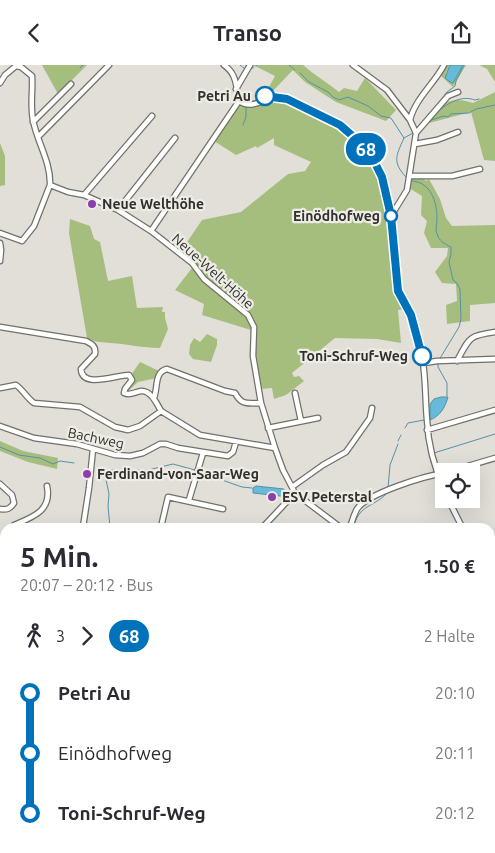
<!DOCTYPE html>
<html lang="de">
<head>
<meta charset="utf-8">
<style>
  :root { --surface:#fff; --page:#f7f7f7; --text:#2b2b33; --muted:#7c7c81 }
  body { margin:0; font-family:Ubuntu,sans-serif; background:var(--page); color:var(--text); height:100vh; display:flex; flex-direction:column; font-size:19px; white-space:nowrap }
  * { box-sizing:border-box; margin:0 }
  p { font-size:16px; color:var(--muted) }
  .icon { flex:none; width:28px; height:28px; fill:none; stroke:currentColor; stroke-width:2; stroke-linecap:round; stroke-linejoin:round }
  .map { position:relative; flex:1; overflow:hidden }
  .details { position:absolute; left:0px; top:458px; width:495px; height:331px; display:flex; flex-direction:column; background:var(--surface); border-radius:15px 15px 0 0; box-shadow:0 5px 20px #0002 }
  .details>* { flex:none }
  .badge { padding:0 10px; border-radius:16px; font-size:18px; line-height:32px }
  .controls { position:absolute; left:435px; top:398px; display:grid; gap:10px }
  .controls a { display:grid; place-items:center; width:45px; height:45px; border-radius:0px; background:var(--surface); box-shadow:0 5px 20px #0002; font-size:25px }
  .map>.badge { position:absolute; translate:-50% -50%; box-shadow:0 0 0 2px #fff }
  .legs { display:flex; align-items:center; gap:8px; height:55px; padding:0 20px; font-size:16px }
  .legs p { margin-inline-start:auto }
  .overview { display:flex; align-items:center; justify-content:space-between; height:85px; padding:0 20px }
  h1 { font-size:28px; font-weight:700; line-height:38px }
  ul { padding:0 20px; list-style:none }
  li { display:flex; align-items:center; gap:18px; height:60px; font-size:19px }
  li i { display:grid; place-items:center; width:8px; height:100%; margin:0 6px; background:currentColor }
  li i::after { content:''; width:12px; height:12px; margin:-6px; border:4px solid; border-radius:50%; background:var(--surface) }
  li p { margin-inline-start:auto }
  li:first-child i { background:linear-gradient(#0000 50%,currentColor 0) }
  li:last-child i { background:linear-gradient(currentColor 50%,#0000 0) }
  header { display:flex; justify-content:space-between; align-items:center; height:65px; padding:0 20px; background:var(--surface); font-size:22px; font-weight:700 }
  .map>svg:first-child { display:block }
  .green { fill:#a5be7e }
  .water { fill:#66bbd8; stroke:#5691a5 }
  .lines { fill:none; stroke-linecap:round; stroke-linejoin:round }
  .stream { stroke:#5691a5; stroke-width:1 }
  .street-casing { stroke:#717069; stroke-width:7 }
  .secondary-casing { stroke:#717069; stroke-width:9 }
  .street { stroke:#fff; stroke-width:4.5 }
  .secondary { stroke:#fff; stroke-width:6 }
  .tram { stroke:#53524f; stroke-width:1 }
  .line-1-casing { stroke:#fff; stroke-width:11 }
  .line-1 { stroke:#0072bc; stroke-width:8 }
  .stop-1-dot { fill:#fff; stroke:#0072bc; stroke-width:2.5 }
  .poi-dot { fill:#8e3dac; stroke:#eeede5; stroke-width:2 }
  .labels { text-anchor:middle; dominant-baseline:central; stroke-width:4.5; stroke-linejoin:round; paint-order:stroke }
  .stop-label { font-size:14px; font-weight:bold; fill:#31302e; stroke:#eeede5; text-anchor:end }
  .poi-label { font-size:14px; font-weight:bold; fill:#31302e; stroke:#eeede5; text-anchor:start }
  .street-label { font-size:14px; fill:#31302e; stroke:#eeede5 }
</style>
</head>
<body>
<header><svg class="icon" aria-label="back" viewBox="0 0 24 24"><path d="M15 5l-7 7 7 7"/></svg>Transo<svg class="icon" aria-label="share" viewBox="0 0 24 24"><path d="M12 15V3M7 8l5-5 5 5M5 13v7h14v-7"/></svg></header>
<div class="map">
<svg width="495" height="788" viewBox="0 0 495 788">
  <rect width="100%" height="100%" fill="#e1dfd8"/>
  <path class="green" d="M42 0H87L58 29Z
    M253 0H303C314 10 327 17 339 27L344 23 357 26 365 13 396 45 386 56 336 37 305 17 293 5 269 30 262 28 267 26 275 11Z
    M446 0H450L446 8 453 17 463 0H466L453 22 441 11Z
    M479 0H495V17L487 4Z
    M495 27V96L484 95 471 47 429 58 427 56C442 39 449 30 473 38Z
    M271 34 289 37 340 64 363 82 381 113 389 152 396 228 405 244 398 245 401 278 377 274 335 273 292 308 294 312 299 311 304 316 286 330 274 334 272 323 259 324 253 291 254 262 248 250 204 214 181 186 202 155 241 147 288 109 305 106 311 97 274 80V73L257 83 256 81 236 90 214 76 238 39C249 44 260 38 271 34Z
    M0 78 5 91V120L0 121Z
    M411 112H422L426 116 429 114 440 134 446 153 452 161 495 160V238L470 240V256L447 259 446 240 457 236 456 219 442 218 435 207 447 191 448 183H431L424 168 427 156 421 150 422 131 409 123Z
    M70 154 90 161 94 174 100 177 108 216 132 211 137 243 163 242 162 247H165V253L168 264 160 283C143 283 127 279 111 278 102 277 96 278 87 273L69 168Z
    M192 203 205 216 248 254 251 261V265L202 250 204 239 175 225Z
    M207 269 217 274V280L211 297 193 294 189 289 190 280 194 273 200 277Z
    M140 297 159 306 157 313 138 317 127 327 122 323Z
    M0 376 23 386 58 393 57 404 28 397 0 386Z
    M0 620 5 622V673L0 675V634L3 633Z
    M490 633H492L495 645V688L490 689Z
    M495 742V788H464L462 784H490V745Z
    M128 784H333L330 788H138Z"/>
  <path class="water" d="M450 0H463L453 18 450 17 445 13Z
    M441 332H448C445 343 440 351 430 355V339L434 334Z
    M256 421 284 424V427L291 428V429L289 432 253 428V423Z
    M495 673V752L490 753V674Z"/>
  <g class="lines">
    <path class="stream" d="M240 0 245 4
      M289 0 295 5
      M256 1 257 0
      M80 3 83 0
      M251 4 254 2
      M300 8 309 17 328 27 333 32 339 35 348 32 368 41 381 51 391 53 404 73C396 91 392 97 406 112
      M439 38 447 27 455 21 456 16 464 0
      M437 47C448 38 461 30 475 35L479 34
      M428 56 444 51 448 52 451 49 469 48 476 44 495 40
      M430 57 435 50
      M243 60 246 52V42
      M404 73 413 68
      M412 116C431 117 437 137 437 154 437 159 435 165 437 169 439 176 445 179 451 182V189L449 197 453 215 456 217 460 224 461 254 459 262 439 295
      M438 298V302L447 318V331
      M405 363 408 358 424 355
      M398 376 401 370
      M0 382 19 390 40 393 53 399 60 396 74 398
      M434 388 495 369
      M199 407 242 422 252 423
      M388 423 390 400 398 379
      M110 462 108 441 109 429 104 405H148L173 399 195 405
      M354 462C357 440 377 441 388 427
      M469 784 471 788
      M471 784 472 788"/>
    <g class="street-casing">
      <path id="street" d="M224 0C237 9 236 21 239 36 253 46 263 32 278 33 291 33 328 53 340 60 388 90 391 146 396 198 397 206 397 215 398 224 400 233 408 242 411 251 416 264 420 277 422 291 426 312 425 334 427 355 428 379 434 402 444 424
        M353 0 387 25 410 55 416 68 407 125 391 151
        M0 18 5 10 16 1 21 2 32 11C33 26 30 40 33 55 37 77 51 97 50 120
        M236 24 250 0
        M410 55C415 34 434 19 444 0
        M33 57 71 19
        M416 68 448 31 458 27
        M38 72 109 0
        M415 79 437 75 458 67
        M410 111H452L480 104
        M84 130 152 51
        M118 145 175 73
        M151 166 239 36
        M0 168 22 176 34 161 50 120 68 127 84 130 118 145 151 166 192 198 204 214 248 250 254 262 253 291 261 338 275 383
        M0 178 1 185 0 196
        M0 262 86 276C92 279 96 281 95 289L81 304C82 324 116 310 129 310L132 315 125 324 124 328C131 331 134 327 141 326 151 325 157 339 161 346
        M457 296C470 272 468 271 495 267
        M424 298 437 296 495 294
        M0 323 16 320C23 325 27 333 34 338L80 342 115 362 128 365 140 361 161 346 200 370 275 383 283 405 295 428 340 462
        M295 328 301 356
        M154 333C158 323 154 307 167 304L225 326 235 328C242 341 248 338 261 338
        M0 361 34 373 77 379 115 390 130 391 143 388 160 379H166L178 383 228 391 233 387 236 377
        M268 363 318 353
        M427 365 495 345
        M451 406 495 393
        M0 419 12 430 14 438C10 444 7 445 0 444
        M292 422 323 400 346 387 370 353 372 343
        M448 434 462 462
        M189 435 203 388
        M13 462 14 460C33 452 52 446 47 421
        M83 462 89 423 93 384
        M161 462 168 432 223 444
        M263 462 295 428
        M350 462C352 457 354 449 357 444 368 428 425 411 444 408
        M490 475 495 473
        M0 503 5 481
        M0 518 5 520
        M1 560H5
        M490 599 495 611
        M0 602 5 605
        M0 704 5 701
        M0 768 5 778
        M8 784 10 788
        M51 784 53 788
        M64 788 71 785 76 788"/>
    </g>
    <g class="secondary-casing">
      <path id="secondary" d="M422 784 423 788"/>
    </g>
    <use href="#street" class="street"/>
    <use href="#secondary" class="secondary"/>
    <path class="tram" d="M423 784 425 788"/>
  </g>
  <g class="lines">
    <g class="line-1-casing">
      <path id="line-1" d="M265 31 287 34 340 60 364 81 374 96 382 112 391 151 398 226 411 250 422 291"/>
    </g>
    <use href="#line-1" class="line-1"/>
  </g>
  <g class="stop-1-dot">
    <circle cx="265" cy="31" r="9"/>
    <circle cx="391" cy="151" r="6"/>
    <circle cx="422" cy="291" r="9"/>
  </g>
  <g class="poi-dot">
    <circle cx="92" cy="139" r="5"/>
    <circle cx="87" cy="409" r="5"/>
    <circle cx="272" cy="432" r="5"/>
  </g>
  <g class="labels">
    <g class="stop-label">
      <text x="251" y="31">Petri Au</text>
      <text x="380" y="151">Einödhofweg</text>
      <text x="408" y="291">Toni-Schruf-Weg</text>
    </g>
    <g class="poi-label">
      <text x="102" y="139">Neue Welthöhe</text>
      <text x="97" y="409">Ferdinand-von-Saar-Weg</text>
      <text x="282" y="432">ESV Peterstal</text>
    </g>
    <g class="street-label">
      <text transform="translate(213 206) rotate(42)">Neue-Welt-Höhe</text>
      <text transform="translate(96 373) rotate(12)">Bachweg</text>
    </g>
  </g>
</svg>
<div class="controls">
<a><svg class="icon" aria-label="locate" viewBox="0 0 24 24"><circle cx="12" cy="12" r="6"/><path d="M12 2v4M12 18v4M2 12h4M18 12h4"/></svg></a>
</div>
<b class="badge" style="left:366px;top:84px;background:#0072bc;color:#fff">68</b>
<section class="details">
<div class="overview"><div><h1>5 Min.</h1><p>20:07 – 20:12 · Bus</p></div><b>1.50 €</b></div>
<div class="legs"><svg class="icon" aria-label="walk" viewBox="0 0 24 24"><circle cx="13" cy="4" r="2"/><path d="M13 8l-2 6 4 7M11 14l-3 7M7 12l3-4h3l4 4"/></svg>3<svg class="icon" aria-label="forward" viewBox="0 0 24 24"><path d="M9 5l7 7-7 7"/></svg><b class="badge" style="background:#0072bc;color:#fff">68</b><p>2 Halte</p></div>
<ul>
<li><i style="color:#0072bc"></i><b>Petri Au</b><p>20:10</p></li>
<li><i style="color:#0072bc"></i><span>Einödhofweg</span><p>20:11</p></li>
<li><i style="color:#0072bc"></i><b>Toni-Schruf-Weg</b><p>20:12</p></li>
</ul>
</section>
</div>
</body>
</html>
